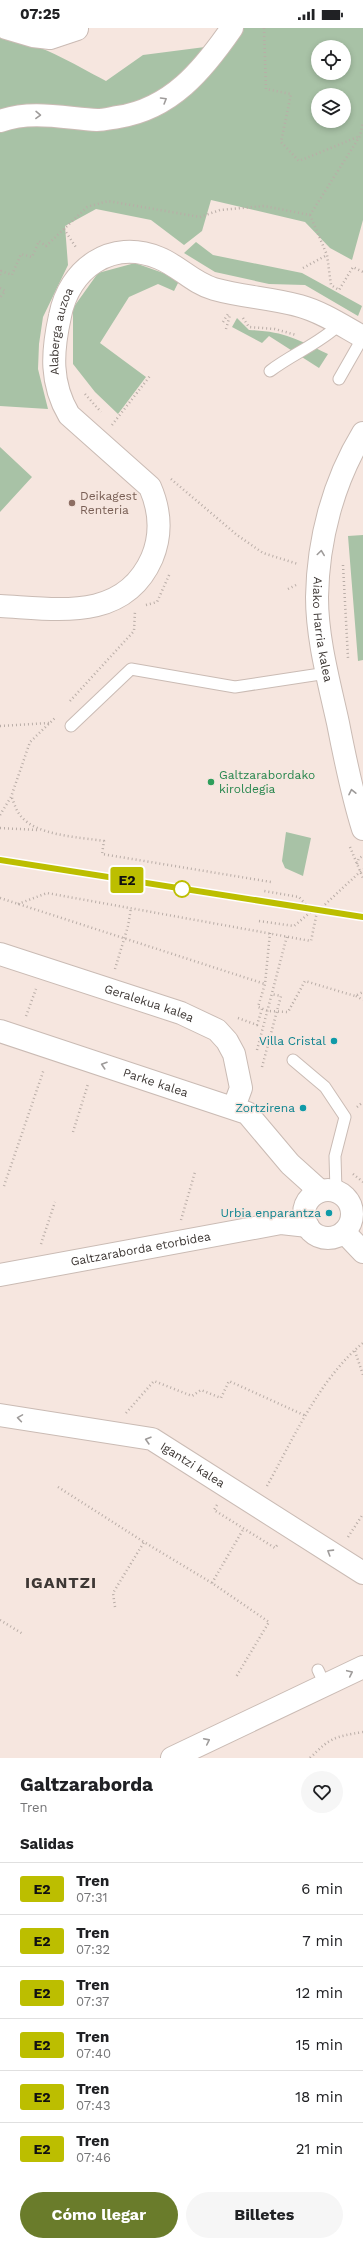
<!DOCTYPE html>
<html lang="es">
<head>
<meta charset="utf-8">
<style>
  :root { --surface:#fff; --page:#f6f6f6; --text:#202124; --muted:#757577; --line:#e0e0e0; --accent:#6a7c2b }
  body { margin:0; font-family:"Work Sans",sans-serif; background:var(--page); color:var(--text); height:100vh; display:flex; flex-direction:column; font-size:15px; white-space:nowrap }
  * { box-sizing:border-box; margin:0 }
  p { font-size:13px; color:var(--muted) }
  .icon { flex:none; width:22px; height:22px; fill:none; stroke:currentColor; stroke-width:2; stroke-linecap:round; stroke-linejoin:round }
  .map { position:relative; height:1730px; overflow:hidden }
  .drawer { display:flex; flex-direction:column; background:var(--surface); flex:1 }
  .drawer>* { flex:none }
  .badge { padding:0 8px; border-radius:3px; font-size:14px; line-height:26px }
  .buttons { position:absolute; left:311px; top:12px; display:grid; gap:8px }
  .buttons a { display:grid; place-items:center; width:40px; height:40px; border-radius:50%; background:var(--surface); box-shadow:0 2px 6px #0003; font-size:20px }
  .map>.badge { position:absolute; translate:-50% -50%; box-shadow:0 0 0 2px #fff }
  h2 { padding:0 20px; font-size:15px; line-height:36px }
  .round { display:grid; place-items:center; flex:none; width:42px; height:42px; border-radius:21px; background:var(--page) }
  .headline { display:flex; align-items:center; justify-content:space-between; height:68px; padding:0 20px }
  h1 { font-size:19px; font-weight:700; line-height:30px }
  .button { display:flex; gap:8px; margin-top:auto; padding:8px 20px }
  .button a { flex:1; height:46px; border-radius:24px; background:var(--accent); color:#fff; font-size:16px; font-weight:700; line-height:46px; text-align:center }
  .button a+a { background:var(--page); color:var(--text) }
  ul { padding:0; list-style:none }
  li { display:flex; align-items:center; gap:12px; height:52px; padding:0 20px; border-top:1px solid var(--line) }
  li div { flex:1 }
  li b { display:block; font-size:15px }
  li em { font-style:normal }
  li .badge { min-width:44px; font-weight:700; text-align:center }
  .status { display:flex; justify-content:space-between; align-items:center; height:28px; padding:0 20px; background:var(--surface); direction:ltr }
  .status svg { height:11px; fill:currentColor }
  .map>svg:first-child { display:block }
  .green { fill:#a8c2a6; fill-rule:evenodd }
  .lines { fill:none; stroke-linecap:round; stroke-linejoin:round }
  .service-casing { stroke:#cabbb4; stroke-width:13 }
  .minor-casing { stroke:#cabbb4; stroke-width:24 }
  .path { stroke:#b9ada7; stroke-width:2.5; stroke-dasharray:1 3; stroke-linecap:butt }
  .service { stroke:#fff; stroke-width:11 }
  .minor { stroke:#fff; stroke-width:22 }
  .rail { stroke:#68605c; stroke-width:3; stroke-dasharray:2 4; stroke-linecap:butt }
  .path-bridge { stroke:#b9ada7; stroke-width:2.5; stroke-dasharray:1 3; stroke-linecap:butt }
  .oneway { stroke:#9e9b9a }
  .line-casing { stroke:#fff; stroke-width:9 }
  .line { stroke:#bcbe00; stroke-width:6 }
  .education-dot { fill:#8d6e63; stroke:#f6e6df; stroke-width:1.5 }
  .leisure-dot { fill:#2e9e5b; stroke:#f6e6df; stroke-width:1.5 }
  .stop-dot { fill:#fff; stroke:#bcbe00; stroke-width:2 }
  .culture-dot { fill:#0f9aa8; stroke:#f6e6df; stroke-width:1.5 }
  .labels { text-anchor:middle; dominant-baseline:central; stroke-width:3; stroke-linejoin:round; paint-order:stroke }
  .street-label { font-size:12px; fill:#3d3734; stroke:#f6e6df }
  .education-label { font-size:12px; fill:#785e54; stroke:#f6e6df; text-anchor:start }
  .leisure-label { font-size:12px; fill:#27864d; stroke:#f6e6df; text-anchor:start }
  .culture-label { font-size:12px; fill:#0d838f; stroke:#f6e6df; text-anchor:end }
  .district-label { font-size:16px; font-weight:bold; letter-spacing:1px; fill:#3d3734; stroke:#f6e6df }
</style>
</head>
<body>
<div class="status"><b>07:25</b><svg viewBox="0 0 49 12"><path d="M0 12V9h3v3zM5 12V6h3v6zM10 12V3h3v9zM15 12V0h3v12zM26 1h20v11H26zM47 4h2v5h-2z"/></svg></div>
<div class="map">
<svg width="363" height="1730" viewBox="0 0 363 1730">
  <rect width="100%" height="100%" fill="#f6e6df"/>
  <path class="green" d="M229 0H363V192L352 232 330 220 305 194 211 172 202 203 184 217 151 192 96 181 65 198 68 237 43 289 39 316 38 341 48 381 0 378V8C38 14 72 35 106 53L143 27 205 19ZM318 19H344V45H318ZM318 67H344V93H318Z
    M196 214 213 227 302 245 362 278 358 288 305 257 269 256 215 244 184 225Z
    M135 235 180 251 174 263 158 256 129 269 100 315 146 349 118 386 95 364 73 336V280L98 245Z
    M237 290 249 302C283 303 297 311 328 326L319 340 269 308 262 315 232 299Z
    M0 419 32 449 0 484Z
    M363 507V632L358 633 348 508Z
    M286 804 311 810 303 848 285 840 282 833Z"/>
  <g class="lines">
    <g class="service-casing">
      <path id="service" d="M270 343C292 326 319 316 340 296
        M339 351 363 309
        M71 698 131 641 235 659 327 645
        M293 1032 325 1059 345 1089 335 1128 336 1163
        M318 1642 325 1657"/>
    </g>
    <g class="minor-casing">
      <g id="minor">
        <path d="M6 0 33 8 50 10 77 1"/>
        <path d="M0 93C32 82 64 90 97 92 104 92 111 90 118 89 171 81 203 42 232 0"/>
        <path id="s1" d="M363 405C333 454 318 512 317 569 317 611 329 654 338 695 345 731 352 766 363 801"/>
        <path id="s2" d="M0 578C57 581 124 594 152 530 162 506 160 482 150 459L69 387C50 355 52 324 60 288 69 241 111 210 159 230 179 238 193 255 214 261 242 269 272 270 300 278 322 284 343 298 363 309"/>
        <path id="s3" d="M0 926 181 985 217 1002 227 1013 234 1026 241 1060 234 1079"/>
        <path id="s4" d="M0 1003 247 1085 290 1136 320 1163"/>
        <circle cx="328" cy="1186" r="24"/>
        <path d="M344 1204 363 1224"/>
        <path id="s5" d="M0 1247 281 1195 308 1198"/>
        <path id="s6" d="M0 1387 152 1411 363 1545"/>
        <path d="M172 1730 363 1639"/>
      </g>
    </g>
    <path class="path" d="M264 0 266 61 291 66 281 114 299 133 360 108
      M310 187 327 227 331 257 339 262 353 239 363 244
      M310 187 360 108 363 94
      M64 201 77 221
      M303 240 327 227
      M0 247 1 243 12 247 21 226 32 229 39 213 46 218 87 179 108 173 200 189 220 182 264 178 310 187
      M0 260 5 263 0 270
      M243 290 249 299 275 301 296 307
      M223 294 228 286
      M226 301 230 287
      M85 366 101 384
      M112 397 150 348
      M171 451 237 507 263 525 298 536
      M343 537 348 630
      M288 561 296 557
      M146 577 157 574 170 545
      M70 673 134 603 135 583
      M0 698 49 695
      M12 770C14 775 16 782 20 787 35 808 80 809 104 813L102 826 271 854
      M0 787 11 769 30 714 56 689
      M0 800 38 802
      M350 819 363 850
      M357 836 359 830 363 828
      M0 870 265 956
      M18 876 47 865 311 913 317 884
      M312 883 317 884 363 841
      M259 893 294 898 312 883 299 869 264 863
      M270 905 265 956 258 979 268 983 288 984 305 953 355 968 363 964
      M115 941 128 898 131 880
      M356 968 363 972
      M26 988 36 961
      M238 990 257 997 262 981
      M257 1022 287 908
      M357 1079 363 1074
      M73 1104 88 1056
      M353 1146 363 1154
      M4 1158 44 1041
      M181 1192 195 1144
      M41 1216 55 1174
      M355 1323 363 1347
      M126 1385 154 1353 192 1368 201 1362 221 1370 229 1353 306 1388
      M267 1458C293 1411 320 1350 363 1315
      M58 1459 144 1514
      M217 1477 214 1482 275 1520 278 1516
      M348 1509 363 1486
      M212 1555 244 1500
      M115 1579 113 1565 144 1514 212 1555 269 1594 236 1649
      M0 1592 23 1606
      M310 1730C331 1709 334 1709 363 1704"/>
    <use href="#service" class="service"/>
    <use href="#minor" class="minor"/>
    <path class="rail" d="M0 832 260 874"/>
    <path class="path-bridge" d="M262 1039 281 968 271 966"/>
  </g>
  <defs><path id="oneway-chevron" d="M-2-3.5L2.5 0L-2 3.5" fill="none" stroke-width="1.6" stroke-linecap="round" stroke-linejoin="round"/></defs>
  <g class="oneway">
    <use href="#oneway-chevron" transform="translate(164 72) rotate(-31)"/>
    <use href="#oneway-chevron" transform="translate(38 87) rotate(1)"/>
    <use href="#oneway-chevron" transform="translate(321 525) rotate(-82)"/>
    <use href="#oneway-chevron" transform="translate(352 764) rotate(-102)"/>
    <use href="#oneway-chevron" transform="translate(104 1037) rotate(-162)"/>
    <use href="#oneway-chevron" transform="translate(20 1390) rotate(-171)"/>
    <use href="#oneway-chevron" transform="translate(148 1412) rotate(-164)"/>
    <use href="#oneway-chevron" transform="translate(330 1524) rotate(-148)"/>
    <use href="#oneway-chevron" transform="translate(350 1645) rotate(-25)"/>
    <use href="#oneway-chevron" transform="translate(207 1713) rotate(-26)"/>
  </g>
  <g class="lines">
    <g class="line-casing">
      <path id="line" d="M0 832 363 889"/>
    </g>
    <use href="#line" class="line"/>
  </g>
  <circle class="education-dot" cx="72" cy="475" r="4"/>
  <circle class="leisure-dot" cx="211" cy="754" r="4"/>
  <circle class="stop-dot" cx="182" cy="861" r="8"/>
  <g class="culture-dot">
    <circle cx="334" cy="1013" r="4"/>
    <circle cx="303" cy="1080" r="4"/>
    <circle cx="329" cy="1185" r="4"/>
  </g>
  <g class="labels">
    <g class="street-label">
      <text stroke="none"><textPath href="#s2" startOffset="441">Alaberga auzoa</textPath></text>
      <text stroke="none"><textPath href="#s1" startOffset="205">Aiako Harria kalea</textPath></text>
      <text stroke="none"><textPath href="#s3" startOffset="157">Geralekua kalea</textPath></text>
      <text stroke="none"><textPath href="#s4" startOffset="164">Parke kalea</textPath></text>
      <text stroke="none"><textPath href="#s5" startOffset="143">Galtzaraborda etorbidea</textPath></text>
      <text stroke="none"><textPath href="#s6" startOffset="202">Igantzi kalea</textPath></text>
    </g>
    <g class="education-label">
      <text x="80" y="468">Deikagest<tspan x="80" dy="14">Renteria</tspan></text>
    </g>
    <g class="leisure-label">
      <text x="219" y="747">Galtzarabordako<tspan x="219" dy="14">kiroldegia</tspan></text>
    </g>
    <g class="culture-label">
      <text x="326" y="1013">Villa Cristal</text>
      <text x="295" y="1080">Zortzirena</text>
      <text x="321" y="1185">Urbia enparantza</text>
    </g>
    <g class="district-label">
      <text x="61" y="1554">IGANTZI</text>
    </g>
  </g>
</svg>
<div class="buttons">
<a><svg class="icon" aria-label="locate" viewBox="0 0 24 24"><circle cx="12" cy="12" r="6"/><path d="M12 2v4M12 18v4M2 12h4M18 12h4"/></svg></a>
<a><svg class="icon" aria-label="layers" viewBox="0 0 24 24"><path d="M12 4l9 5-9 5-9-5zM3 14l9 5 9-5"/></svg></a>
</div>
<b class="badge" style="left:127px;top:852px;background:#bcbe00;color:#111">E2</b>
</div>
<section class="drawer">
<div class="headline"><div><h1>Galtzaraborda</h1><p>Tren</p></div><a class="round"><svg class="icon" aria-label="heart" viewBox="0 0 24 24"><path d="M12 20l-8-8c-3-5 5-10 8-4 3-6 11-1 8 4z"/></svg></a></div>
<h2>Salidas</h2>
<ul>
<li><span class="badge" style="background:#bcbe00;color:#111">E2</span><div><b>Tren</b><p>07:31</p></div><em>6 min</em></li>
<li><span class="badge" style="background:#bcbe00;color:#111">E2</span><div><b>Tren</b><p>07:32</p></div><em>7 min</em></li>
<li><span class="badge" style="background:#bcbe00;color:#111">E2</span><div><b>Tren</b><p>07:37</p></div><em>12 min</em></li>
<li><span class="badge" style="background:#bcbe00;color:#111">E2</span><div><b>Tren</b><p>07:40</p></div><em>15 min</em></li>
<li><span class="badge" style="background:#bcbe00;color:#111">E2</span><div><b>Tren</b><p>07:43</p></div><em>18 min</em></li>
<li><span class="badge" style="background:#bcbe00;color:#111">E2</span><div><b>Tren</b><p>07:46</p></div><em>21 min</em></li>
</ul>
<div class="button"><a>Cómo llegar</a><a>Billetes</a></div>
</section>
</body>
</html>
